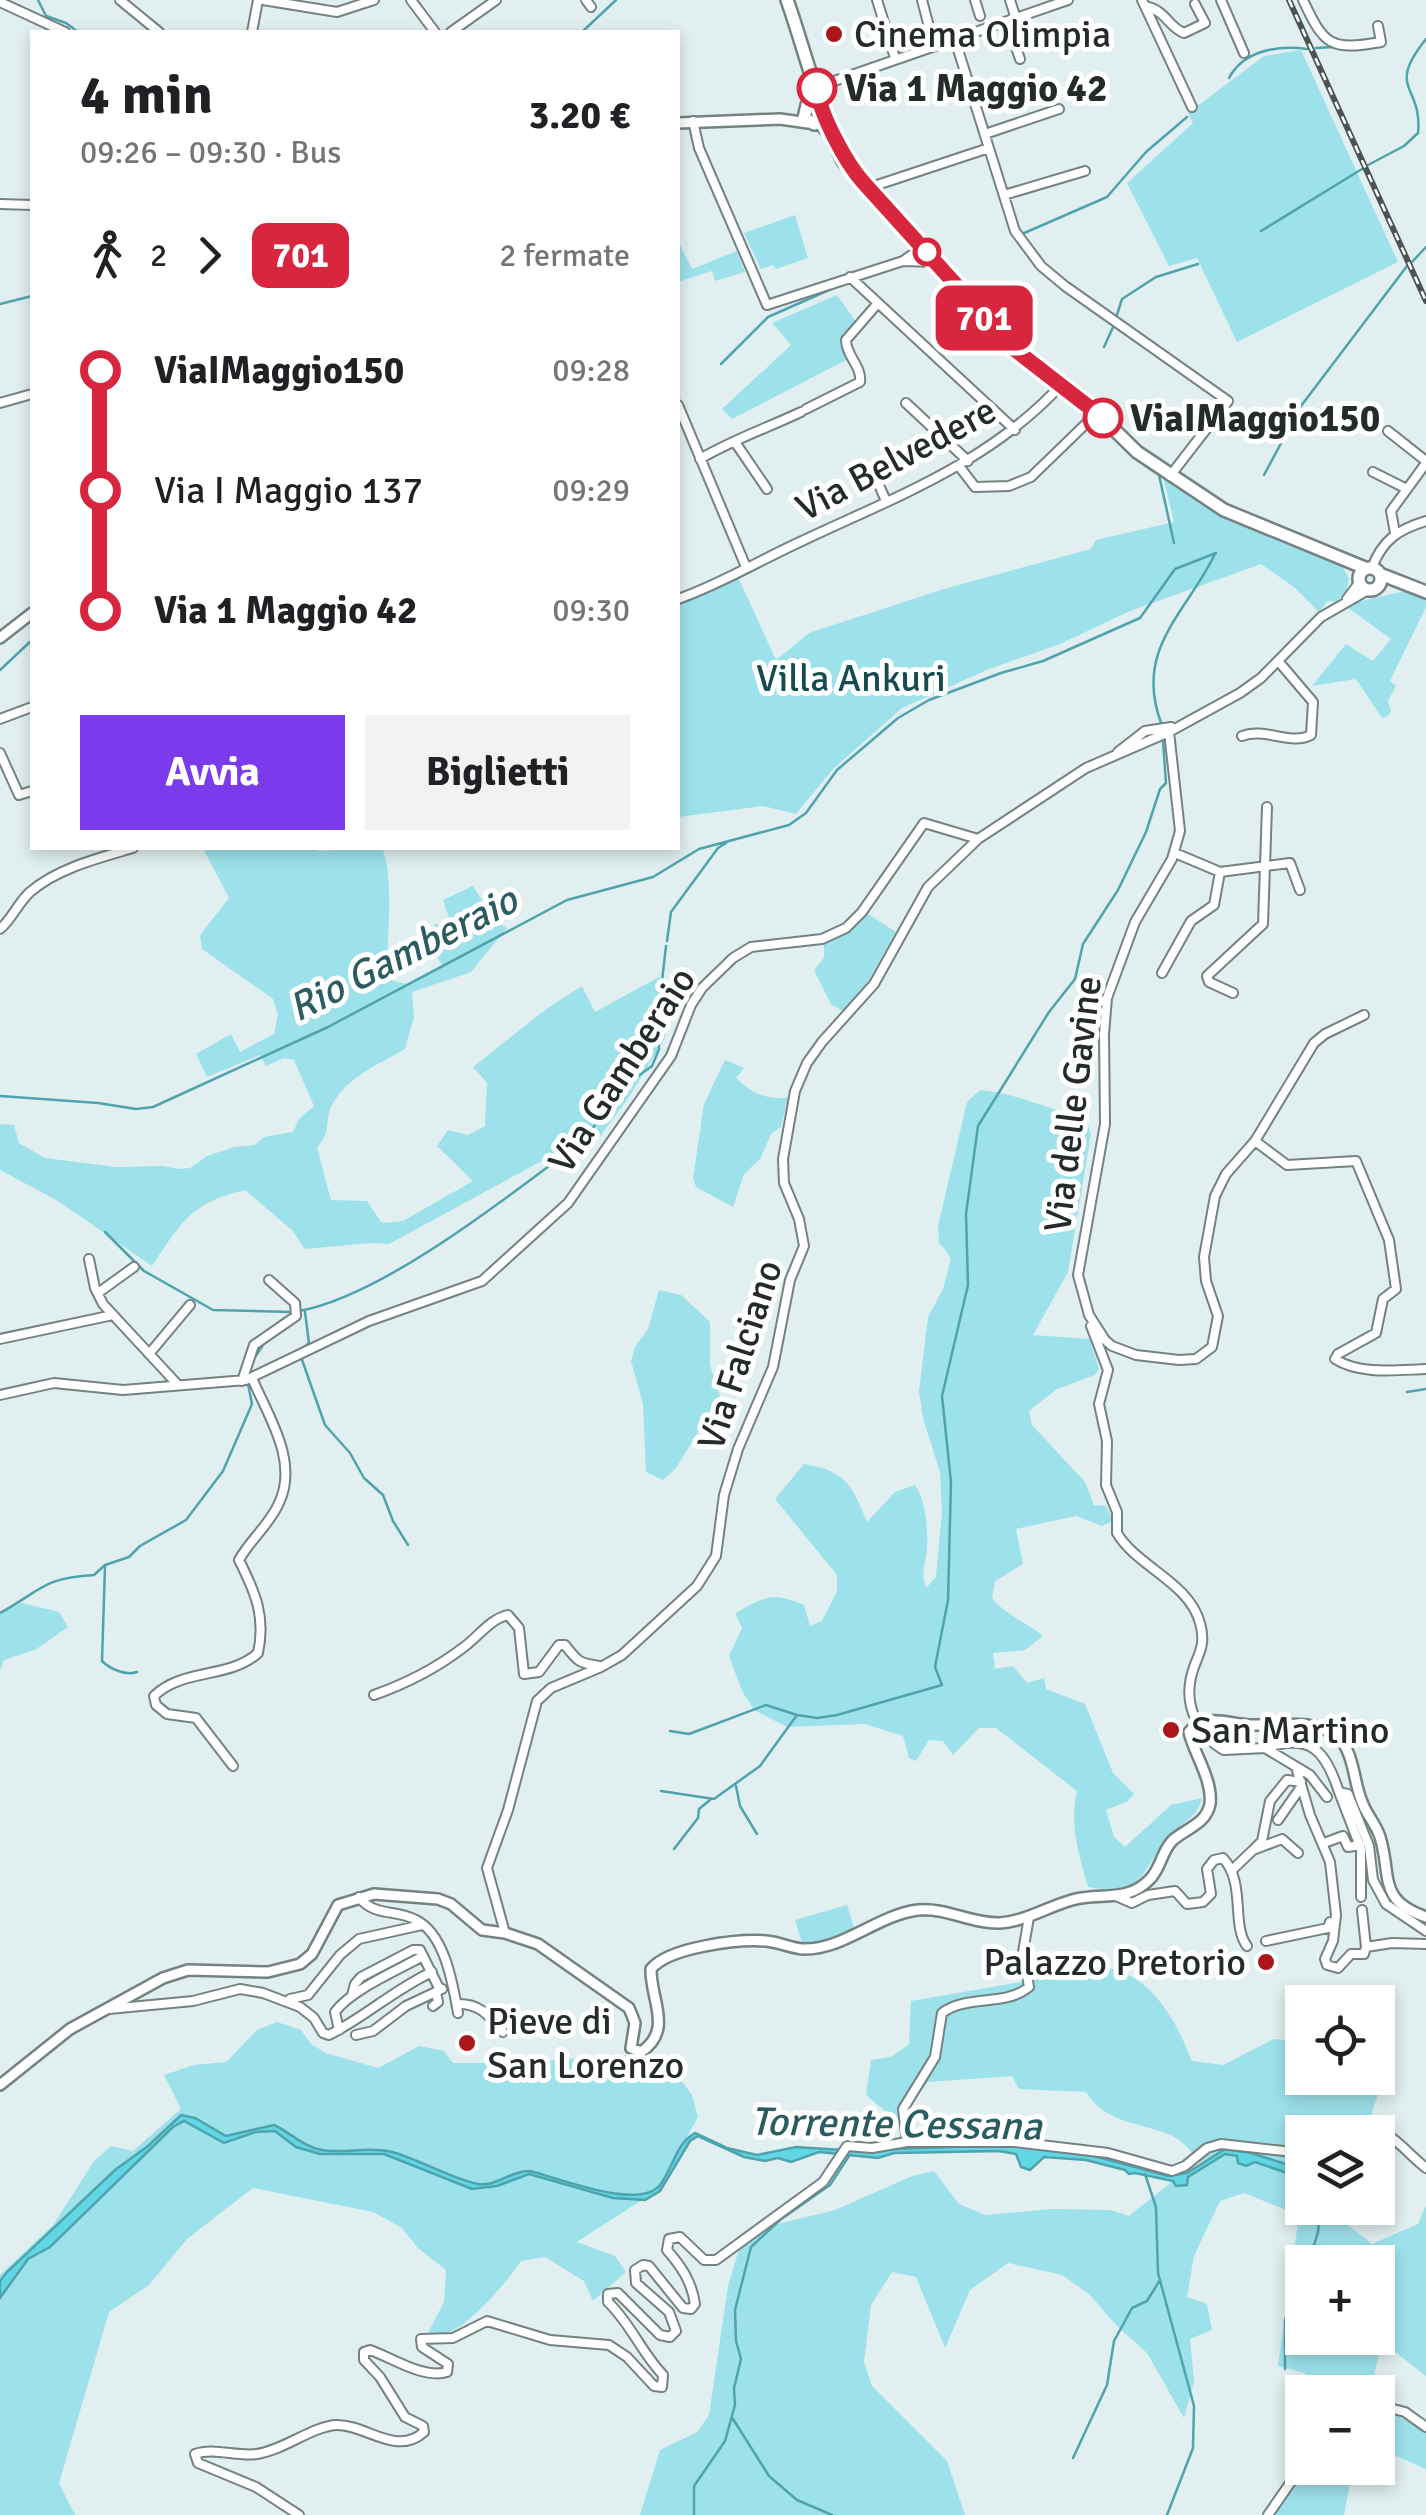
<!DOCTYPE html>
<html lang="it">
<head>
<meta charset="utf-8">
<style>
  :root { --surface:#fff; --page:#f2f2f2; --text:#202124; --muted:#757577; --accent:#7c3aed }
  body { margin:0; font-family:Signika,sans-serif; background:var(--page); color:var(--text); height:100vh; display:flex; flex-direction:column; font-size:38px; white-space:nowrap }
  * { box-sizing:border-box; margin:0 }
  p { font-size:32px; color:var(--muted) }
  .icon { flex:none; width:55px; height:55px; fill:none; stroke:currentColor; stroke-width:2; stroke-linecap:round; stroke-linejoin:round }
  .map { position:relative; flex:1; overflow:hidden }
  .drawer { position:absolute; left:30px; top:30px; width:650px; height:820px; display:flex; flex-direction:column; background:var(--surface); border-radius:0px; box-shadow:0 5px 15px #0003 }
  .drawer>* { flex:none }
  .badge { padding:0 20px; border-radius:15px; font-size:35px; line-height:65px }
  .buttons { position:absolute; left:1285px; top:1985px; display:grid; gap:20px }
  .buttons a { display:grid; place-items:center; width:110px; height:110px; border-radius:0px; background:var(--surface); box-shadow:0 5px 15px #0003; font-size:50px }
  .map>.badge { position:absolute; translate:-50% -50%; box-shadow:0 0 0 5px #fff }
  .legs { display:flex; align-items:center; gap:15px; height:110px; padding:0 50px; font-size:32px }
  .legs p { margin-inline-start:auto }
  .head { display:flex; align-items:center; justify-content:space-between; height:170px; padding:0 50px }
  h1 { font-size:55px; font-weight:700; line-height:75px }
  .cta { display:flex; gap:20px; margin-top:auto; padding:20px 50px }
  .cta a { flex:1; height:115px; border-radius:0px; background:var(--accent); color:#fff; font-size:40px; font-weight:700; line-height:115px; text-align:center }
  .cta a+a { background:var(--page); color:var(--text) }
  ul { padding:0 50px; list-style:none }
  li { display:flex; align-items:center; gap:35px; height:120px; font-size:38px }
  li i { display:grid; place-items:center; width:15px; height:100%; margin:0 12px; background:currentColor }
  li i::after { content:''; width:25px; height:25px; margin:-12px; border:8px solid; border-radius:50%; background:var(--surface) }
  li p { margin-inline-start:auto }
  li:first-child i { background:linear-gradient(#0000 50%,currentColor 0) }
  li:last-child i { background:linear-gradient(currentColor 50%,#0000 0) }
  .map>svg:first-child { display:block }
  .green { fill:#9de2eb; fill-rule:evenodd }
  .water { fill:#61d6e5; stroke:#4fa3ad; stroke-width:2.5 }
  .lines { fill:none; stroke-linecap:round; stroke-linejoin:round }
  .stream { stroke:#4fa3ad; stroke-width:2.5 }
  .minor-casing { stroke:#758284; stroke-width:12 }
  .tertiary-casing { stroke:#758284; stroke-width:14 }
  .primary-casing { stroke:#758284; stroke-width:16 }
  .minor { stroke:#fff; stroke-width:8 }
  .tertiary { stroke:#fff; stroke-width:9 }
  .primary { stroke:#fff; stroke-width:11 }
  .rail-casing { stroke:#4c5354; stroke-width:6 }
  .rail { stroke:#fff; stroke-width:2.5; stroke-dasharray:8; stroke-linecap:butt }
  .line-1-casing { stroke:#fff; stroke-width:22 }
  .line-1 { stroke:#d7263d; stroke-width:15 }
  .poi-dot { fill:#aa161a; stroke:#fff; stroke-width:4 }
  .stop-1-dot { fill:#fff; stroke:#d7263d; stroke-width:5 }
  .labels { text-anchor:middle; dominant-baseline:central; stroke-width:10; stroke-linejoin:round; paint-order:stroke }
  .poi-label { font-size:38px; fill:#252b2b; stroke:#fff; text-anchor:start }
  .stop-label { font-size:38px; font-weight:bold; fill:#252b2b; stroke:#fff; text-anchor:start }
  .street-label { font-size:38px; fill:#252b2b; stroke:#fff }
  .park-label { font-size:38px; fill:#164b51; stroke:#fff }
  .water-label { font-size:40px; font-style:italic; fill:#2a5c62; stroke:#fff }
</style>
</head>
<body>
<div class="map">
<svg width="1426" height="2515" viewBox="0 0 1426 2515">
  <rect width="100%" height="100%" fill="#e1eff1"/>
  <path class="green" d="M1301 50 1398 262 1237 342 1197 258 1169 266 1127 183 1193 123 1188 113 1264 56Z
    M795 215 808 258 776 269 773 265 761 269 744 233Z
    M678 241 692 269 737 251 745 272 715 281 712 271 678 282Z
    M837 295 857 323 841 343 848 359 732 419 722 409 791 345 772 323Z
    M1163 476 1228 520 1341 563 1349 579 1346 592 1336 602 1328 601 1319 612 1295 588 1261 564 1130 611 1060 644 989 669 902 708 833 769 796 814 763 806 678 817V601L738 577 776 660 809 633 947 588 1091 549 1096 540 1174 522Z
    M1409 590 1426 597V607L1390 681 1396 686 1388 701 1391 711 1388 716 1382 718 1356 679 1312 686 1346 644 1373 661 1391 639 1344 605Z
    M208 848H313L319 851 382 848C392 869 389 917 388 942 388 956 382 969 389 980L408 984 442 965 423 934 435 924 452 927 443 900 473 886 494 920 507 928 471 972 412 992 414 1017 405 1049C379 1064 349 1076 333 1103 323 1119 334 1127 317 1148L331 1200 367 1201 382 1223 403 1221 473 1181 437 1146 448 1130 468 1135 485 1126 487 1083 473 1067 545 1010 582 986 595 1012 659 977 671 995 665 1038 629 1097 596 1142 568 1160 551 1156 389 1244 371 1243 305 1249 293 1231 245 1190C190 1203 182 1222 152 1266L58 1201 0 1170V1124L14 1125 19 1143 45 1158 116 1167 163 1166 178 1169 190 1168 207 1156 234 1147 255 1145 264 1137 293 1132 299 1119 314 1106 294 1060 284 1058 266 1066 260 1055 207 1077 196 1054 231 1034 240 1052 274 1034 278 1015 273 999 202 949 200 935 229 898 204 850Z
    M865 912 896 932 863 990 843 1011 831 1004 814 970 824 958V943L843 936Z
    M725 1060 744 1068 736 1078C752 1094 766 1099 788 1098L781 1127 771 1134 760 1159 744 1174 733 1207 696 1187 693 1178 704 1104Z
    M980 1090C1011 1092 1053 1110 1086 1119L1091 1134 1068 1272 1033 1335 1090 1339 1099 1369 1095 1375 1057 1389 1029 1411 1032 1425 1085 1482 1094 1505 1106 1506 1113 1521 1102 1526 1076 1516 1016 1529 1023 1564 995 1581 992 1598C1003 1613 1027 1623 1043 1636L1025 1650 993 1653 995 1669 1013 1666 1027 1683 1044 1678 1046 1689 1085 1704 1113 1773 1134 1794 1128 1801 1106 1810 1114 1837 1125 1847 1171 1805 1202 1798C1197 1820 1179 1823 1167 1839 1139 1874 1144 1897 1088 1887 1079 1854 1069 1825 1077 1791L996 1728H979L953 1755 943 1741 929 1740 916 1761 909 1758 903 1736 865 1724 787 1727 754 1710 742 1691 729 1656 742 1628 735 1613C765 1597 772 1591 804 1605L810 1626 822 1621 837 1591V1575L775 1499 804 1464C846 1471 852 1485 867 1522L895 1492 915 1485C926 1499 928 1530 927 1548 926 1563 920 1573 926 1588L936 1577 942 1512 940 1472 923 1418 919 1391 928 1317 943 1289 951 1258 939 1243 938 1226 967 1102Z
    M659 1290 681 1295 710 1322V1365L720 1396 676 1468 663 1480 646 1472 643 1404 631 1361 635 1347 648 1329Z
    M22 1603 59 1612 68 1627 35 1650 4 1660 0 1671V1613Z
    M847 1905 855 1931 803 1946 795 1920Z
    M1094 1966C1149 1969 1174 2016 1192 2061L1223 2065 1274 2039 1298 2041 1302 2078H1372L1378 2094 1367 2128 1364 2132H1302V2169L1251 2153 1225 2149 1201 2162C1192 2153 1182 2140 1171 2135 1139 2122 1106 2124 1086 2092L1019 2089 1012 2076 928 2082 897 2121 866 2095 871 2060 891 2057 909 2044 911 2001 1050 1977Z
    M277 2022 301 2030 311 2044 326 2053 378 2068 419 2046 444 2051 453 2063H527L619 2054 668 2063 692 2095 698 2117 659 2189 577 2242 615 2256 626 2272 593 2301 584 2281 545 2257 521 2261C508 2281 473 2321 452 2331 445 2335 436 2334 428 2333L444 2302 446 2270 418 2248 402 2228 373 2212 253 2188 187 2239 149 2285 109 2312 59 2483 75 2515H0V2275L54 2224 94 2161 111 2146 133 2151 181 2109 164 2075 194 2065 226 2062 257 2030Z
    M1225 2154 1238 2156 1246 2166 1255 2162 1302 2178V2208H1335L1334 2214 1372 2244 1418 2224 1426 2205V2376L1382 2342 1370 2392H1313L1305 2373 1278 2366 1299 2215 1244 2193 1220 2201 1194 2256 1187 2297 1207 2304 1212 2330 1190 2339 1194 2381 1184 2418 1147 2353 1117 2326 1089 2294 1062 2275 1008 2263 970 2290 945 2348 916 2277 892 2272 871 2305 864 2362 872 2386 947 2461 965 2515H640L660 2450 697 2432 709 2415 728 2286 744 2232 835 2210 912 2176 934 2171 959 2204 985 2215 1051 2209 1111 2210 1129 2216 1173 2181 1187 2185 1188 2177ZM1302 2262H1378V2338H1302Z
    M1383 2409 1426 2430V2469L1378 2448V2411Z
    M1303 2468H1353L1344 2515H1262L1294 2489Z"/>
  <path class="water" d="M181 2115 195 2118 226 2136 274 2125C291 2133 302 2146 322 2150 344 2154 368 2146 392 2152 421 2160 452 2179 478 2184 497 2187 511 2170 530 2171 559 2178 639 2211 660 2185 673 2168 676 2143 695 2133L727 2148 757 2155 796 2147 874 2152 893 2149 1010 2145 1094 2156 1168 2176 1187 2173 1225 2149 1251 2153 1302 2169V2178L1255 2162 1246 2166 1238 2163 1237 2156 1225 2154 1188 2177 1187 2185 1176 2186 1173 2181 1135 2173 1129 2174 1125 2170 1086 2160 1044 2157 1030 2170 1021 2167 1016 2154 999 2151 894 2153 878 2158 819 2152 791 2162 778 2158 765 2161 744 2157 698 2136 690 2141 660 2191 645 2200 613 2198 529 2174 497 2186 472 2189 384 2154H320L296 2147 275 2131 256 2132 224 2143 184 2121 173 2127 50 2247 28 2259 0 2298V2281L7 2272 115 2170 148 2146Z"/>
  <g class="lines">
    <path class="stream" d="M38 0 46 16 66 23 78 32
      M582 32 616 0
      M1316 48 1334 47
      M1229 78C1244 50 1278 45 1307 49
      M1368 165 1404 146 1418 133C1423 85 1385 90 1426 39
      M1261 231 1362 169
      M1022 234 1107 197 1146 152 1187 117
      M1412 262 1426 247
      M0 304 32 296
      M1116 318 1122 299 1156 277 1198 264
      M1104 347 1114 325
      M721 364 768 317 838 286
      M1143 464 1159 475 1174 543
      M1264 475 1301 406 1407 266
      M0 670 32 640
      M1161 723C1134 649 1185 615 1215 554
      M667 941 671 912 718 848 726 843
      M0 1096 98 1103 136 1109 153 1107 328 1027 567 900 653 877 699 849 789 825 806 813 837 770 898 718 929 700 1001 673 1043 661 1140 618 1175 569 1216 553
      M564 1155 579 1144 634 1079 652 1066 659 1049 657 1025 666 946
      M105 1232 144 1271 213 1310 291 1312
      M299 1311C378 1297 496 1206 561 1157
      M301 1350 309 1343 305 1312
      M301 1357 325 1425 350 1453 364 1478 383 1495 393 1521 408 1545
      M253 1360 265 1342
      M1407 1392 1426 1389
      M105 1566 102 1661C110 1669 126 1676 137 1672
      M0 1613C42 1590 42 1578 94 1575L105 1565 129 1557 140 1546 186 1520 223 1471 252 1404 248 1384
      M670 1731 689 1734 766 1705 797 1715
      M736 1786 740 1806 757 1834
      M661 1791 714 1799 760 1766 797 1715 817 1718 837 1715 942 1685 935 1667 948 1600 951 1482 942 1396 968 1285 966 1214 978 1126 1049 1012 1075 979 1083 944 1118 890 1146 832 1160 789 1166 783 1163 741
      M674 1849 698 1818 699 1809 710 1800
      M1145 2174 1156 2207 1158 2273 1194 2406 1193 2448 1167 2515
      M1309 2262 1318 2232 1320 2208
      M1285 2369V2320L1302 2282
      M733 2419 769 2476 797 2500 832 2515
      M1073 2458 1107 2385 1114 2341 1132 2308 1147 2301 1160 2280
      M694 2515V2486L725 2441 735 2405 734 2388 741 2359 736 2341 735 2310 751 2247 780 2220 830 2185 849 2156"/>
    <g class="minor-casing">
      <path id="minor" d="M120 0 159 32
        M263 0 337 12 374 0
        M411 0 435 32
        M586 0 591 7
        M877 0 895 58
        M922 0 934 46
        M975 0 980 16
        M1010 0 1016 19
        M1142 0 1192 107
        M1221 0 1244 53
        M1303 0C1324 45 1330 51 1381 42L1378 26
        M0 2 65 32
        M1145 6C1167 11 1167 26 1184 33L1205 23 1195 4
        M1007 22 1020 59
        M252 32 258 0
        M451 32 496 0
        M955 40 1015 231 1041 266 1065 286 1228 401 1170 476
        M817 87 1068 0
        M693 121 699 148 767 305 903 261 923 247
        M985 134 1059 109
        M868 188 989 148
        M1004 195 1085 171
        M0 204 32 205
        M903 261 934 262
        M850 277 1015 430
        M0 403 32 394
        M906 403 968 461
        M678 405 746 567
        M806 409 860 382C862 366 846 356 846 340L878 303
        M1388 431 1426 461
        M735 442 767 489
        M700 459C732 440 767 428 801 412
        M959 466 975 487 1009 486 1031 477 1097 413
        M1373 472 1407 489
        M875 476 886 501
        M1395 533 1391 511 1426 463
        M1372 568C1382 540 1399 529 1426 521
        M678 599C721 584 760 560 802 541 895 497 989 463 1061 385
        M1347 599 1359 583
        M0 719 32 707
        M1169 732 1180 831 1172 859 1135 922 1107 998 1104 1034 1105 1124 1078 1275 1089 1315 1105 1340 1112 1346 1136 1355 1179 1360 1196 1359 1212 1347 1218 1316 1206 1281 1204 1257 1215 1196 1226 1174 1255 1141 1314 1043 1325 1034 1364 1015
        M1242 736C1265 727 1291 746 1311 735L1313 702 1279 662
        M1118 752 1145 731 1171 727
        M0 753 19 795 32 791
        M1175 853 1220 872 1290 863 1300 890
        M0 929C12 919 18 903 30 892 58 868 99 858 133 848
        M1162 973 1191 921 1214 905 1220 872
        M1233 993 1209 982 1207 976 1263 924 1267 807
        M1255 1141 1287 1165 1356 1161 1389 1240 1396 1289 1383 1299 1376 1333 1338 1354 1335 1359C1360 1375 1397 1370 1426 1369
        M89 1259 95 1288 103 1304 178 1385
        M98 1293 134 1267
        M1091 1326 1108 1370 1099 1404 1107 1441 1106 1485 1117 1512V1533C1137 1567 1189 1582 1200 1623 1208 1651 1193 1658 1190 1683 1186 1709 1200 1736 1222 1749
        M0 1339 113 1315
        M149 1354 190 1305
        M242 1381 254 1345 296 1316 295 1303 269 1280
        M0 1395 54 1383 123 1390 246 1380 369 1321 482 1281 568 1203 671 1056 691 1005 702 988 733 958 751 947 822 939 846 928 862 912 924 823 978 839
        M374 1695C405 1684 438 1667 464 1647 479 1636 490 1619 508 1615L519 1628 524 1674 539 1672 559 1645H565C578 1662 579 1663 599 1666
        M1265 1748C1311 1733 1325 1750 1339 1792L1348 1794 1369 1846 1373 1880 1386 1904 1426 1931
        M1224 1750 1265 1748 1310 1775 1327 1797
        M233 1766 196 1718 167 1714 156 1705 154 1696C182 1668 230 1679 258 1653 266 1616 255 1592 239 1560 250 1540 270 1524 279 1503 299 1461 268 1416 252 1378
        M1296 1767 1310 1815 1330 1862 1336 1915 1333 1941 1325 1959 1327 1965 1338 1968 1351 1954H1364L1366 1947 1392 1943 1426 1944
        M1339 1792 1361 1849V1897
        M1278 1820 1301 1787
        M1324 1843 1343 1836 1348 1847 1360 1845
        M1253 1850 1262 1841 1270 1801 1287 1780 1301 1782
        M1231 1871 1253 1850 1282 1839 1298 1853
        M1116 1896 1132 1903 1148 1895 1175 1891 1187 1904 1203 1902 1211 1894 1207 1869 1214 1860 1223 1858C1246 1883 1231 1925 1247 1946
        M359 1897C374 1917 396 1909 416 1920 445 1934 453 1985 458 2013
        M1362 1910 1366 1947
        M505 1933 487 1868 508 1810 537 1701 551 1688 601 1667 622 1655 697 1586 716 1556 724 1495 738 1449 773 1367 790 1280 804 1246 799 1219 784 1183 783 1159 795 1091 807 1063 822 1042 874 984 928 887 978 839 1086 768 1169 732 1240 693 1261 678 1321 617 1368 590
        M1266 1941 1328 1928 1330 1922
        M352 1995 355 1984 361 1977 413 1950H420L440 1990
        M290 1999 308 1995 340 1955 359 1939 422 1925
        M457 2004C480 2003 489 2016 503 2032
        M433 2006 438 2002 436 1992
        M109 2009 193 2001 240 1989 263 1993 300 2007 314 2018 323 2033 329 2035C365 2017 395 1989 432 1972
        M339 2030 335 2012C351 1990 398 1970 423 1956
        M356 2035 373 2031 406 2006 442 1989
        M1348 2132C1384 2117 1399 2147 1426 2168
        M907 2142 903 2109 935 2057 942 2013C967 1994 1005 2007 1029 1987L1023 1952 1029 1917
        M1378 2405 1405 2412 1426 2427
        M299 2515 256 2487 198 2463 195 2454C214 2447 237 2457 257 2454 284 2450 311 2427 336 2425 366 2424 396 2457 424 2432L423 2426 405 2417 380 2377 364 2360V2352L370 2350C393 2358 423 2379 447 2372L448 2364 422 2347 421 2339 453 2338 487 2321 550 2340 609 2345 627 2357 654 2386 662 2387 663 2375C641 2352 631 2324 608 2302V2294L618 2293 660 2335 670 2337 676 2331 669 2312 636 2283 635 2270 643 2265 649 2266 683 2308 691 2309 695 2304C692 2282 681 2266 667 2250L669 2239 680 2237 704 2260H716L823 2182 847 2146 872 2148 907 2142H1015L1108 2153 1172 2171 1185 2166 1207 2148 1221 2144 1302 2153
        M1268 2515 1302 2466"/>
    </g>
    <g class="tertiary-casing">
      <path id="tertiary" d="M678 123 780 119 808 123
        M0 638 32 613
        M0 2085 70 2029 163 1978 188 1970 268 1972 300 1964 312 1954 338 1905 374 1894 438 1899 451 1904 482 1930 505 1933 538 1944 629 2008 635 2023 631 2048 641 2052C674 2030 650 1999 651 1969 669 1947 738 1939 766 1941 779 1942 790 1948 803 1949 844 1950 877 1915 918 1910 945 1907 972 1924 1000 1923 1026 1921 1047 1907 1072 1900 1100 1892 1128 1903 1150 1879 1161 1868 1162 1850 1173 1840 1187 1828 1206 1824 1210 1804 1213 1780 1194 1754 1189 1732 1205 1711 1233 1726 1255 1725 1285 1725 1312 1719 1339 1737 1355 1757 1353 1780 1362 1802 1366 1814 1376 1824 1380 1837 1392 1876 1377 1900 1426 1917"/>
    </g>
    <g class="primary-casing">
      <path id="primary" d="M787 0C802 41 814 95 834 132
        M820 104 807 105 804 118 814 124 824 119
        M819 123 829 132 843 161 1014 349 1086 402 1137 452 1224 510 1365 568
        M1359 579a11 11 0 1 1 22 0a11 11 0 1 1-22 0Z
        M1380 574 1426 592"/>
    </g>
    <use href="#minor" class="minor"/>
    <use href="#tertiary" class="tertiary"/>
    <use href="#primary" class="primary"/>
    <g class="rail-casing">
      <path id="rail" d="M1289 0 1426 301"/>
    </g>
    <use href="#rail" class="rail"/>
  </g>
  <g class="lines">
    <g class="line-1-casing">
      <path id="line-1" d="M817 88C819 113 846 163 863 182L1014 349 1103 418"/>
    </g>
    <use href="#line-1" class="line-1"/>
  </g>
  <g class="poi-dot">
    <circle cx="834" cy="34" r="10"/>
    <circle cx="1171" cy="1730" r="10"/>
    <circle cx="1266" cy="1962" r="10"/>
    <circle cx="467" cy="2043" r="10"/>
  </g>
  <g class="stop-1-dot">
    <circle cx="817" cy="88" r="18"/>
    <circle cx="927" cy="252" r="12"/>
    <circle cx="1103" cy="418" r="18"/>
  </g>
  <g class="labels">
    <g class="poi-label">
      <text x="854" y="34">Cinema Olimpia</text>
      <text x="1191" y="1730">San Martino</text>
      <text x="1246" y="1962" text-anchor="end">Palazzo Pretorio</text>
      <text x="487" y="2021">Pieve di<tspan x="487" dy="44">San Lorenzo</tspan></text>
    </g>
    <g class="stop-label">
      <text x="844" y="88">Via 1 Maggio 42</text>
      <text x="1130" y="418">ViaIMaggio150</text>
    </g>
    <g class="street-label">
      <text transform="translate(896 459) rotate(-28)">Via Belvedere</text>
      <text transform="translate(622 1070) rotate(-57)">Via Gamberaio</text>
      <text transform="translate(1073 1104) rotate(-83)">Via delle Gavine</text>
      <text transform="translate(740 1355) rotate(-72)">Via Falciano</text>
    </g>
    <g class="park-label">
      <text x="851" y="678">Villa Ankuri</text>
    </g>
    <g class="water-label">
      <text transform="translate(403 954) rotate(-27)">Rio Gamberaio</text>
      <text transform="translate(896 2124) rotate(1)">Torrente Cessana</text>
    </g>
  </g>
</svg>
<div class="buttons">
<a><svg class="icon" aria-label="locate" viewBox="0 0 24 24"><circle cx="12" cy="12" r="6"/><path d="M12 2v4M12 18v4M2 12h4M18 12h4"/></svg></a>
<a><svg class="icon" aria-label="layers" viewBox="0 0 24 24"><path d="M12 4l9 5-9 5-9-5zM3 14l9 5 9-5"/></svg></a>
<a>+</a>
<a>−</a>
</div>
<b class="badge" style="left:984px;top:318px;background:#d7263d;color:#fff">701</b>
<section class="drawer">
<div class="head"><div><h1>4 min</h1><p>09:26 – 09:30 · Bus</p></div><b>3.20 €</b></div>
<div class="legs"><svg class="icon" aria-label="walk" viewBox="0 0 24 24"><circle cx="13" cy="4" r="2"/><path d="M13 8l-2 6 4 7M11 14l-3 7M7 12l3-4h3l4 4"/></svg>2<svg class="icon" aria-label="forward" viewBox="0 0 24 24"><path d="M9 5l7 7-7 7"/></svg><b class="badge" style="background:#d7263d;color:#fff">701</b><p>2 fermate</p></div>
<ul>
<li><i style="color:#d7263d"></i><b>ViaIMaggio150</b><p>09:28</p></li>
<li><i style="color:#d7263d"></i><span>Via I Maggio 137</span><p>09:29</p></li>
<li><i style="color:#d7263d"></i><b>Via 1 Maggio 42</b><p>09:30</p></li>
</ul>
<div class="cta"><a>Avvia</a><a>Biglietti</a></div>
</section>
</div>
</body>
</html>
